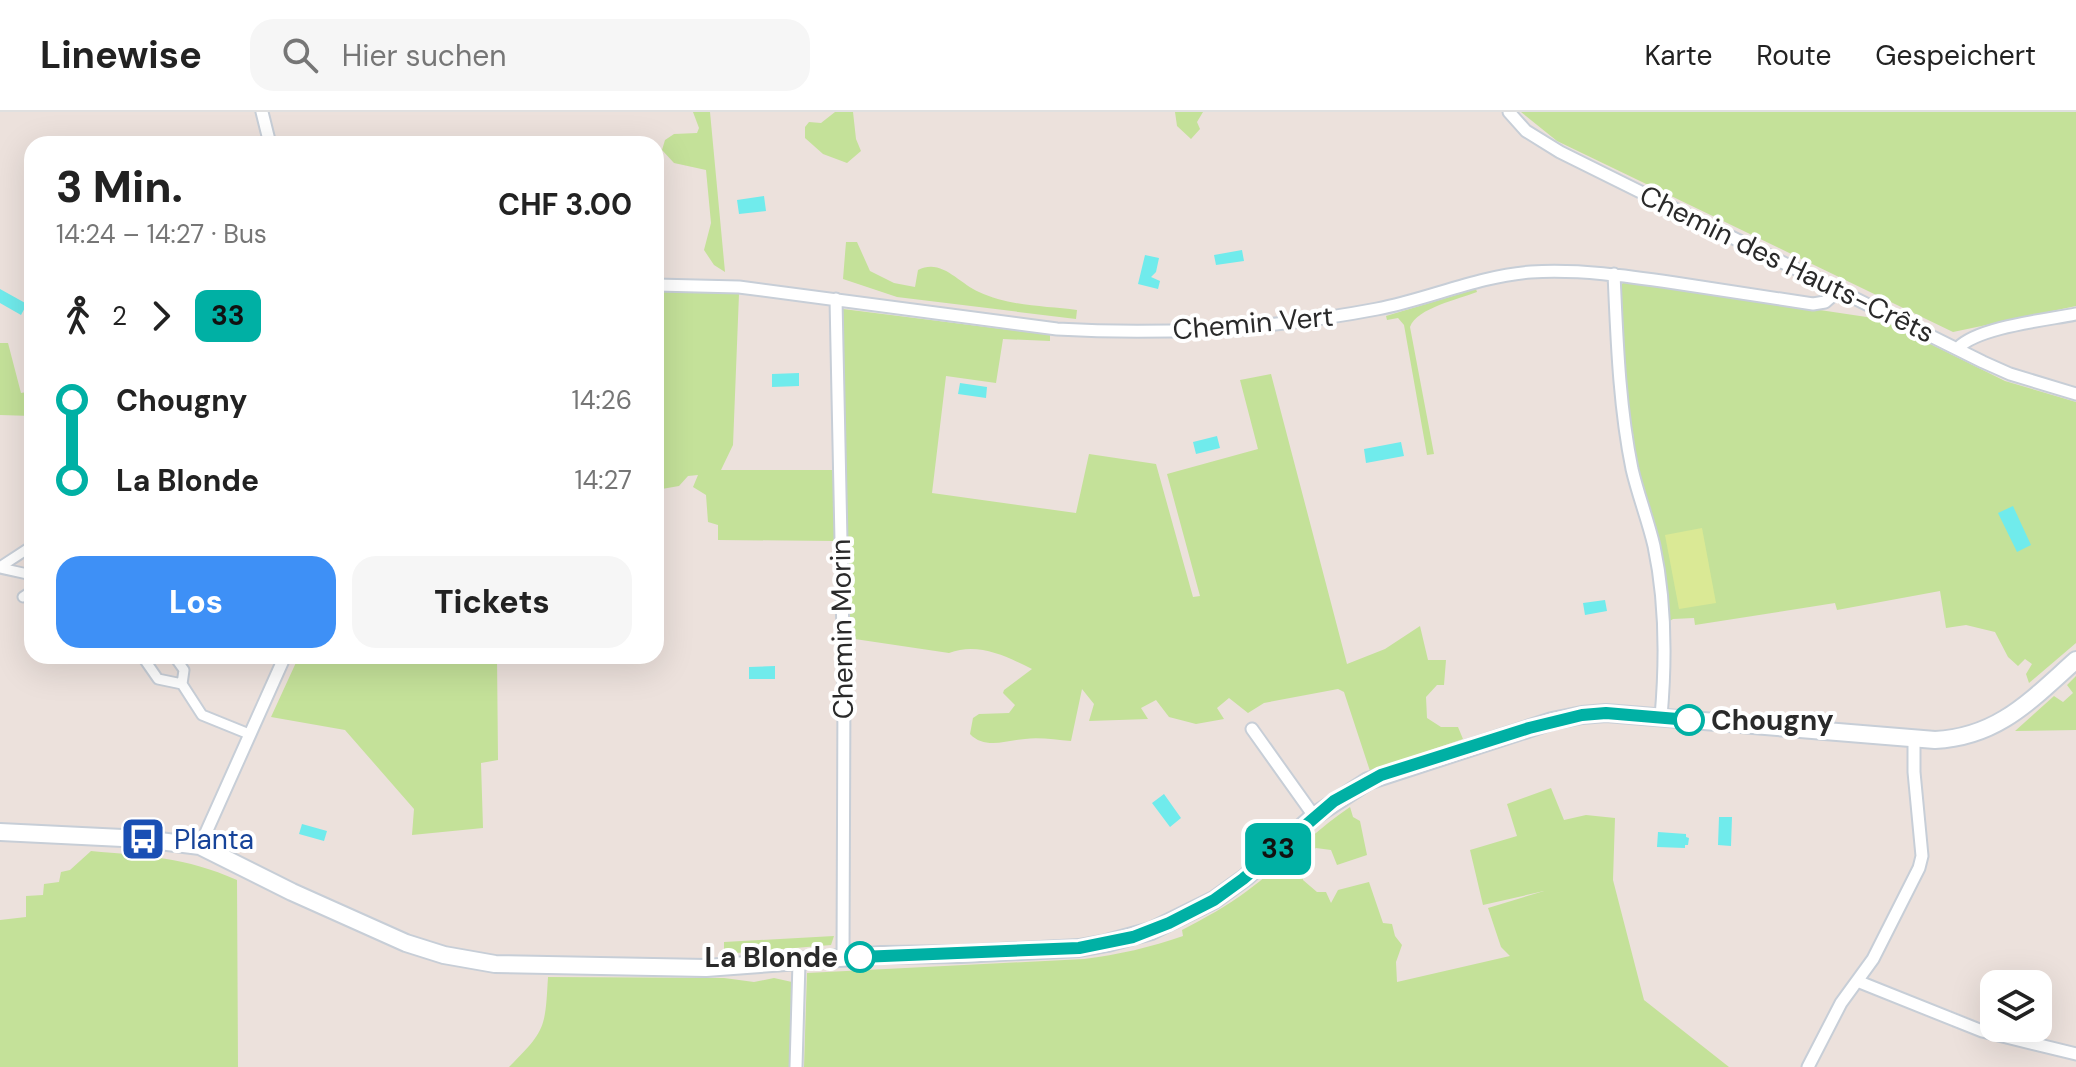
<!DOCTYPE html>
<html lang="de">
<head>
<meta charset="utf-8">
<style>
  :root { --surface:#fff; --page:#f6f6f6; --text:#222; --muted:#767676; --line:#e0e0e0; --accent:#3e90f6 }
  body { margin:0; font-family:"DM Sans",sans-serif; background:var(--page); color:var(--text); height:100vh; display:flex; flex-direction:column; font-size:30px; white-space:nowrap }
  * { box-sizing:border-box; margin:0 }
  p { font-size:26px; color:var(--muted) }
  .icon { flex:none; width:44px; height:44px; fill:none; stroke:currentColor; stroke-width:2; stroke-linecap:round; stroke-linejoin:round }
  .map { position:relative; flex:1; overflow:hidden }
  .side { position:absolute; left:24px; top:24px; width:640px; height:528px; display:flex; flex-direction:column; background:var(--surface); border-radius:24px; box-shadow:0 8px 32px #0002 }
  .side>* { flex:none }
  .badge { padding:0 16px; border-radius:12px; font-size:28px; line-height:52px }
  .fabs { position:absolute; left:1980px; top:858px; display:grid; gap:16px }
  .fabs a { display:grid; place-items:center; width:72px; height:72px; border-radius:16px; background:var(--surface); box-shadow:0 8px 32px #0002; font-size:40px }
  .map>.badge { position:absolute; translate:-50% -50%; box-shadow:0 0 0 4px #fff }
  .legs { display:flex; align-items:center; gap:12px; height:88px; padding:0 32px; font-size:26px }
  .legs p { margin-inline-start:auto }
  .head { display:flex; align-items:center; justify-content:space-between; height:136px; padding:0 32px }
  h1 { font-size:44px; font-weight:800; line-height:60px }
  .action { display:flex; gap:16px; margin-top:auto; padding:16px 32px }
  .action a { flex:1; height:92px; border-radius:24px; background:var(--accent); color:#fff; font-size:32px; font-weight:800; line-height:92px; text-align:center }
  .action a+a { background:var(--page); color:var(--text) }
  ul { padding:0 32px; list-style:none }
  li { display:flex; align-items:center; gap:28px; height:80px; font-size:30px }
  li i { display:grid; place-items:center; width:12px; height:100%; margin:0 10px; background:currentColor }
  li i::after { content:''; width:20px; height:20px; margin:-10px; border:6px solid; border-radius:50%; background:var(--surface) }
  li p { margin-inline-start:auto }
  li:first-child i { background:linear-gradient(#0000 50%,currentColor 0) }
  li:last-child i { background:linear-gradient(currentColor 50%,#0000 0) }
  header { display:flex; align-items:center; gap:48px; box-sizing:border-box; height:112px; padding:0 40px; background:var(--surface); border-bottom:2px solid var(--line) }
  header strong { font-size:38px }
  nav { display:flex; gap:44px; margin-inline-start:auto; font-size:28px }
  .search { width:560px; height:72px; background:var(--page); display:flex; align-items:center; gap:20px; box-sizing:border-box; padding:0 28px; border-radius:24px; color:var(--muted); font-size:30px }
  .map>svg:first-child { display:block }
  .green { fill:#c4e199 }
  .pitch { fill:#dae995 }
  .water { fill:#70ebec }
  .lines { fill:none; stroke-linecap:round; stroke-linejoin:round }
  .pedestrian-casing { stroke:#c7ced7; stroke-width:13 }
  .minor-casing { stroke:#c7ced7; stroke-width:15 }
  .secondary-casing { stroke:#c7ced7; stroke-width:20 }
  .pedestrian { stroke:#fff; stroke-width:9 }
  .minor { stroke:#fff; stroke-width:11 }
  .secondary { stroke:#fff; stroke-width:16 }
  .line-1-casing { stroke:#fff; stroke-width:18 }
  .line-1 { stroke:#00b0a4; stroke-width:12 }
  .stop-1-dot { fill:#fff; stroke:#00b0a4; stroke-width:4 }
  .labels { text-anchor:middle; dominant-baseline:central; stroke-width:8; stroke-linejoin:round; paint-order:stroke }
  .street-label { font-size:28px; fill:#2a2a2a; stroke:#fff }
  .stop-label { font-size:28px; font-weight:bold; fill:#2a2a2a; stroke:#fff; text-anchor:start }
  .transit-label { font-size:28px; fill:#164399; stroke:#fff; text-anchor:start }
</style>
</head>
<body>
<header>
<strong>Linewise</strong>
<div class="search"><svg class="icon" aria-label="search" viewBox="0 0 24 24"><circle cx="10" cy="10" r="6"/><path d="M15 15l6 6"/></svg>Hier suchen</div>
<nav><a>Karte</a><a>Route</a><a>Gespeichert</a></nav>
</header>
<div class="map">
<svg width="2076" height="955" viewBox="0 0 2076 955">
  <rect width="100%" height="100%" fill="#ece1dc"/>
  <path class="green" d="M693 0H710L725 160 714 153 704 138 711 111 706 58 674 51 662 38 665 28 674 22 697 21 699 16Z
    M835 0H853L856 27 861 39 847 51 823 42 805 26V15L809 10 821 11Z
    M1175 0H1203L1197 10 1200 17 1191 27 1177 14Z
    M1521 0H2076V194L1953 220 1557 29Z
    M846 130H857L870 159 894 171 915 175 918 158C942 146 958 171 979 180 1008 194 1046 194 1077 198L1076 207 897 185 843 167Z
    M1624 169 1880 207 2005 269 2076 290V531L2029 571 2026 562 2032 552 2025 547 2018 554 2008 545 1995 520 1966 513 1946 516 1940 479 1837 498 1835 491 1695 513 1694 506 1673 507 1668 510 1632 329 1634 326 1624 281 1620 175Z
    M1476 177 1477 180C1459 187 1417 196 1410 215L1434 342 1427 343 1404 213 1398 206 1387 208 1386 204Z
    M656 178 739 182 733 333 721 358H835L836 429 718 428V413L708 410 706 383 693 375 698 363 688 364 679 374 656 378Z
    M843 197 1050 223V229L1003 227 996 271 946 264 932 381 1076 401 1089 342 1156 352 1193 485 1200 484 1167 362 1258 337 1240 268 1271 262 1347 552 1385 537 1420 514 1428 548H1446L1444 573H1437L1426 585 1427 606 1441 615H1458L1463 627 1370 659 1344 580 1338 577 1264 591 1248 601 1229 586 1217 596 1224 607 1196 612 1169 605 1156 588 1141 596 1148 607 1089 609 1094 592 1082 577 1071 629C1056 628 1040 625 1025 627 1007 628 985 638 970 622L973 606 979 602 1009 601 1015 593 1003 581 1004 578 1032 557C1006 544 978 530 949 541L848 526Z
    M0 231H8L21 281 32 279V304L0 303Z
    M299 544H497L498 648 481 651 483 716 412 723 414 697 345 618 271 605Z
    M2076 564V618L2015 619 2054 584 2063 590 2073 581 2067 573Z
    M1551 676 1564 708 1586 703 1615 706 1613 768 1644 888 1729 955H804L807 861 1084 847C1118 843 1151 835 1183 824L1182 818C1205 806 1227 794 1247 779 1283 752 1313 720 1350 695L1353 705 1360 709 1367 743 1337 753 1331 738 1316 736 1302 746 1303 768 1317 780H1326L1331 791 1338 778 1369 770 1383 811 1392 812 1395 824 1402 833 1396 850 1397 870 1510 844 1501 835 1488 796 1544 779 1483 793 1470 738 1517 724 1507 692Z
    M91 739C146 744 185 745 237 768L238 955H0V808L26 805V784L43 783 44 772 59 770 61 760 70 758Z
    M834 824 831 833 724 842V830Z
    M548 865 724 866 754 870 774 866 792 870 790 955H509C546 918 545 916 548 865Z"/>
  <path class="pitch" d="M1702 416 1716 491 1679 497 1665 423Z"/>
  <path class="water" d="M764 84 766 99 739 102 737 88Z
    M1242 138 1244 149 1216 153 1214 143Z
    M1145 143 1159 146 1156 160 1151 165 1160 169 1158 177 1138 172Z
    M0 177 27 192 21 203 0 191Z
    M799 261V274L772 275V262Z
    M960 271 987 275 986 286 958 282Z
    M1217 324 1220 336 1196 342 1193 330Z
    M1401 330 1404 344 1366 351 1364 337Z
    M2013 394 2031 433 2017 440 1998 401Z
    M1605 488 1607 499 1585 503 1583 491Z
    M775 554V567H749V555Z
    M1164 682 1181 706 1170 715 1152 691Z
    M1719 705H1732L1731 734 1718 733Z
    M302 712 327 719 324 729 299 722Z
    M1658 720 1686 722V725L1689 726 1688 733H1685V736L1657 735Z"/>
  <g class="lines">
    <g class="pedestrian-casing">
      <path id="pedestrian" d="M0 455 32 434
        M0 456 32 463
        M23 485 32 479
        M142 544 158 567 182 572
        M174 544 184 558 182 572 202 603 249 622"/>
    </g>
    <g class="minor-casing">
      <path id="minor" d="M262 0 270 32
        M1509 0 1526 19 1560 40 1983 250 2010 262 2076 282
        M1614 162C1617 228 1619 293 1632 357 1638 383 1648 408 1654 434 1666 490 1666 548 1661 605
        M656 173 739 175 1057 217C1163 223 1273 217 1377 197 1429 187 1478 164 1531 160 1579 157 1627 164 1675 171 1721 178 1767 185 1813 192L1825 190 1840 177
        M836 187 844 574 843 847
        M1958 236C1978 215 2046 208 2076 202
        M1252 617 1314 704
        M200 734 285 544
        M1857 869 1982 919 2076 942
        M796 955 799 850
        M1808 955 1841 891 1873 847 1919 756 1922 744 1914 660V626"/>
    </g>
    <g class="secondary-casing">
      <path id="secondary" d="M0 720 143 727 200 734 292 780 406 831 444 843 495 852 706 856 881 843 961 842 1079 836 1107 831 1151 819 1214 788 1246 765 1314 704 1368 669 1552 609 1582 603 1606 601 1935 628C1998 625 2031 588 2076 548"/>
    </g>
    <use href="#pedestrian" class="pedestrian"/>
    <use href="#minor" class="minor"/>
    <use href="#secondary" class="secondary"/>
  </g>
  <g class="lines">
    <g class="line-1-casing">
      <path id="line-1" d="M860 845 1079 836 1133 825 1169 811 1214 788 1243 767 1334 689 1381 663 1529 616 1582 603 1606 601 1689 608"/>
    </g>
    <use href="#line-1" class="line-1"/>
  </g>
  <defs>
    <g id="bus-square" transform="scale(2.3)"><rect x="-9" y="-9" width="18" height="18" rx="4" fill="#1a4fb4" stroke="#fff"/><path d="M-5-6H5V4H4V6H2V4H-2V6H-4V4H-5ZM-3.5-4V0h7V-4ZM-3.5 1.2v1.5H-2V1.2ZM2 1.2v1.5H3.5V1.2Z" fill="#fff"/></g>
  </defs>
  <g fill-rule="evenodd">
    <use href="#bus-square" x="143" y="727"/>
  </g>
  <g class="stop-1-dot">
    <circle cx="1689" cy="608" r="14"/>
    <circle cx="860" cy="845" r="14"/>
  </g>
  <g class="labels">
    <g class="street-label">
      <text transform="translate(1787 152) rotate(26)">Chemin des Hauts-Crêts</text>
      <text transform="translate(1253 211) rotate(-5)">Chemin Vert</text>
      <text transform="translate(842 517) rotate(-91)">Chemin Morin</text>
    </g>
    <g class="stop-label">
      <text x="1711" y="608">Chougny</text>
      <text x="838" y="845" text-anchor="end">La Blonde</text>
    </g>
    <g class="transit-label">
      <text x="174" y="727">Planta</text>
    </g>
  </g>
</svg>
<div class="fabs">
<a><svg class="icon" aria-label="layers" viewBox="0 0 24 24"><path d="M12 4l9 5-9 5-9-5zM3 14l9 5 9-5"/></svg></a>
</div>
<b class="badge" style="left:1278px;top:737px;background:#00b0a4;color:#111">33</b>
<section class="side">
<div class="head"><div><h1>3 Min.</h1><p>14:24 – 14:27 · Bus</p></div><b>CHF 3.00</b></div>
<div class="legs"><svg class="icon" aria-label="walk" viewBox="0 0 24 24"><circle cx="13" cy="4" r="2"/><path d="M13 8l-2 6 4 7M11 14l-3 7M7 12l3-4h3l4 4"/></svg>2<svg class="icon" aria-label="forward" viewBox="0 0 24 24"><path d="M9 5l7 7-7 7"/></svg><b class="badge" style="background:#00b0a4;color:#111">33</b></div>
<ul>
<li><i style="color:#00b0a4"></i><b>Chougny</b><p>14:26</p></li>
<li><i style="color:#00b0a4"></i><b>La Blonde</b><p>14:27</p></li>
</ul>
<div class="action"><a>Los</a><a>Tickets</a></div>
</section>
</div>
</body>
</html>
